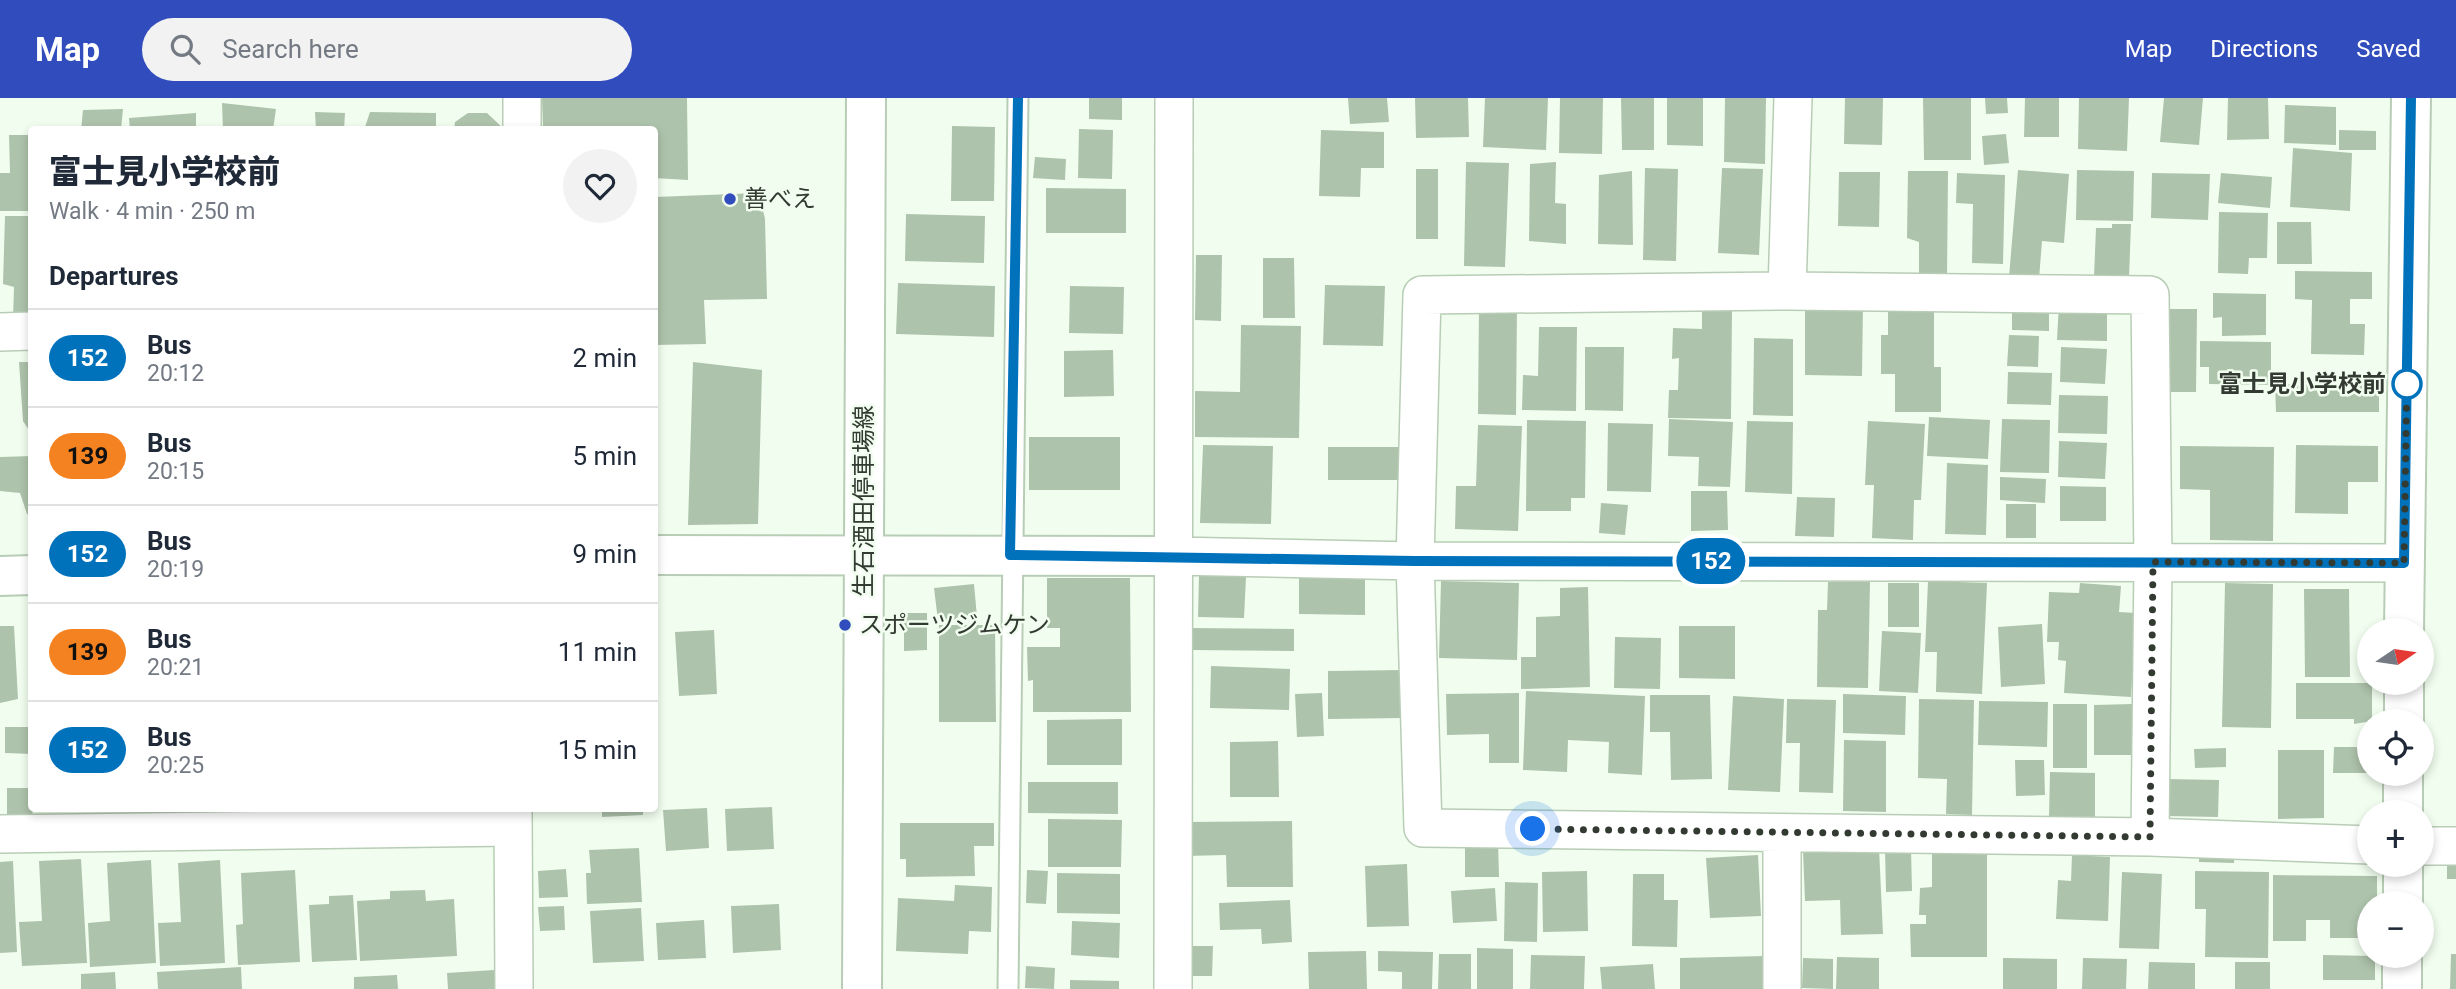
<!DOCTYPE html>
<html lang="en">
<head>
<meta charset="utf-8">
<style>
  :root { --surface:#fff; --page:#f2f2f3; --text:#1f2937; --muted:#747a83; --line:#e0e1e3; --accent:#314cbd }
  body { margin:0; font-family:Roboto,"Noto Sans JP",sans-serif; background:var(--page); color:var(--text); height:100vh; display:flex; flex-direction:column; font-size:26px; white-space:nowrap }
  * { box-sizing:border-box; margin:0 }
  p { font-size:23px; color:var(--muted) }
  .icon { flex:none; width:38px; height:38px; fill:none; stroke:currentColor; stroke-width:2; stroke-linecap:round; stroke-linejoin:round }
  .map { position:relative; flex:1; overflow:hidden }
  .sheet { position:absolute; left:28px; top:28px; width:630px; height:686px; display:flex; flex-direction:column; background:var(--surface); border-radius:7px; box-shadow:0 4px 10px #0003 }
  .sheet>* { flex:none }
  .badge { padding:0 14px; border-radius:23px; font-size:24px; line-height:46px }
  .needle { width:46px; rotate:77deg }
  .fabs { position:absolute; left:2357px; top:520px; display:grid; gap:14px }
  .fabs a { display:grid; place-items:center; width:77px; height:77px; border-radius:50%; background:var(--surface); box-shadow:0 4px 10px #0003; font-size:35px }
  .you { position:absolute; width:35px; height:35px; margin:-18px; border:5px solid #fff; border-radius:50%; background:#1a73e8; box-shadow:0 0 0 10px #1a73e833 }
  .map>.badge { position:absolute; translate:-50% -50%; box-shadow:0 0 0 4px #fff }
  h2 { padding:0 21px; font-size:26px; line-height:63px }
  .round { display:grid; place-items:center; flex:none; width:74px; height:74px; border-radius:37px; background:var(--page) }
  .overview { display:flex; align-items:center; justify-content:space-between; height:119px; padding:0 21px }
  h1 { font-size:33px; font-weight:800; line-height:52px }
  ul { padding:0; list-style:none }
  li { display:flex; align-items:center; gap:21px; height:98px; padding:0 21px; border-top:2px solid var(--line) }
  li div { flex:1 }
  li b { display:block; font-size:26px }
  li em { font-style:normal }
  li .badge { min-width:77px; font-weight:700; text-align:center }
  header { display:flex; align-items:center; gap:42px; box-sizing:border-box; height:98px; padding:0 35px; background:var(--accent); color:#fff }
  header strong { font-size:33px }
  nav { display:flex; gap:38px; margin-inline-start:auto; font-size:24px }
  .search { width:490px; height:63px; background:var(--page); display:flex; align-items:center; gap:18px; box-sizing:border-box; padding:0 24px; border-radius:38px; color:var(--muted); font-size:26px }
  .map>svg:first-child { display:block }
  .building { fill:#aec3ab }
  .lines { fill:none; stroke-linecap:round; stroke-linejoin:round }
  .lane-casing { stroke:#b8cdb5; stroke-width:23 }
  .street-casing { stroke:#b8cdb5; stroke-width:40 }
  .secondary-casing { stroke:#b8cdb5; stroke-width:42 }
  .lane { stroke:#fff; stroke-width:19 }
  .street { stroke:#fff; stroke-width:37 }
  .secondary { stroke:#fff; stroke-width:38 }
  .line-casing { stroke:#fff; stroke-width:16 }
  .line { stroke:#0072bc; stroke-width:10 }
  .walk { stroke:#323a31; stroke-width:7; stroke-dasharray:0 12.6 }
  .poi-dot { fill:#314cbd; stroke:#f1feef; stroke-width:2.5 }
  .stop-dot { fill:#fff; stroke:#0072bc; stroke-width:3.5 }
  .labels { text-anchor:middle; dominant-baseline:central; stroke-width:5; stroke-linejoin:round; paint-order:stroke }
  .poi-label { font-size:24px; fill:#323a31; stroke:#f1feef; text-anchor:start }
  .stop-label { font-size:24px; font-weight:bold; fill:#323a31; stroke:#f1feef; text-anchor:end }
  .street-label { font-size:24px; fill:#323a31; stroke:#f1feef }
</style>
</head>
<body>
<header>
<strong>Map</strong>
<div class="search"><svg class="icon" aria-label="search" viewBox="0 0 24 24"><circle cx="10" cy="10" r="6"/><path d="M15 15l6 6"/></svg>Search here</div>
<nav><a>Map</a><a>Directions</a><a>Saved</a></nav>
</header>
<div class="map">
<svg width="2456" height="891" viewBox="0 0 2456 891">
  <rect width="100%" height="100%" fill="#f1feef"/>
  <path class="building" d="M542 0H687L688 82 654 80V32L543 31Z
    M1089 0H1122V22L1089 21Z
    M1348 0H1387L1389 24 1350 26Z
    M1415 0H1468L1469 39 1416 40Z
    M1485 0H1548L1546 52 1483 49Z
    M1560 0H1603L1602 56 1559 55Z
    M1621 0H1654V52H1622Z
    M1667 0H1703V48L1667 47Z
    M1725 0H1766L1765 66 1724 64Z
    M1845 0H1883L1882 47 1844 46Z
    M1923 0H1971V62H1924Z
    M1985 0H2007L2008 15 1986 16Z
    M2025 0H2059V39H2024Z
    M2079 0H2129L2127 53 2078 51Z
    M2164 0H2203L2199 47 2160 44Z
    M2228 0H2268L2269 41 2227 42Z
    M222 5 276 11 273 32H223Z
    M2285 7 2336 9V47L2284 45Z
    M123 11 121 32H81L83 12Z
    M315 14 345 15 344 32H316Z
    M370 14 436 15V32H364Z
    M196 15V32H130L129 20Z
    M468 15H487L505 32H454L455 24Z
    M952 28 995 29 994 103H951Z
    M1079 31 1113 32 1112 81 1078 80Z
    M1321 32 1384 34V70H1361L1360 99 1319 98Z
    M2339 32 2376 33V52H2339Z
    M2006 36 2009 65 1984 67 1982 38Z
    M9 37H32V113H0V75H10Z
    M2293 50 2352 55 2350 113 2290 109Z
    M1035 59 1066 61 1065 82 1033 80Z
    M1466 64 1509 65 1505 169 1464 168Z
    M1556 64 1555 105 1566 106V146L1529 143 1530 66Z
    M1645 70 1678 71 1676 163 1643 162Z
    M1722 70 1763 71 1759 157 1718 155Z
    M1416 71H1438V141H1416Z
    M2018 72 2069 76 2064 145 2042 143 2039 181 2009 179Z
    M2077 72 2134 73 2133 123 2076 122Z
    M1632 73 1633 147 1598 146 1599 77Z
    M1908 73H1948L1947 181 1919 180V144L1907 140Z
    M1839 74H1880L1879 129 1838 128Z
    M1957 75 2005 77 2003 166 1972 165 1973 106 1956 105Z
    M2152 75 2210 76 2208 122 2151 120Z
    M2221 75 2272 79 2270 110 2218 105Z
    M1046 90 1126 91V135H1046Z
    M759 95 765 121 767 201 704 202 706 246 654 247 655 99Z
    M2219 114 2268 115 2267 160H2249L2248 176 2218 175Z
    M906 116 985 118 984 165 905 163Z
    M5 118H32V222H13L14 189 3 186Z
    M2277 124H2311L2312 166H2277Z
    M2112 126H2131L2129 180 2094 179 2096 130H2112Z
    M1196 157H1222L1221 223 1195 222Z
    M1263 160H1294L1295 220H1263Z
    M2295 173 2372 174V201H2350V226H2365L2364 257 2311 256 2312 202 2295 201Z
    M898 185 995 188 994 239 896 236Z
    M1325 187 1385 188 1383 248 1323 247Z
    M1070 188 1124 189 1123 236 1069 235Z
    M2213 195 2266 196V237L2222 238V219L2213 220Z
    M1888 204H1934V269H1941V314H1895V276H1881V237H1888Z
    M1805 205 1863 206 1862 278 1805 277Z
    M2059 205 2107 206V243L2057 242Z
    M1479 207 1517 208 1516 317 1478 316Z
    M2012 207 2049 208V233L2012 232Z
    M1702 209 1732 210 1731 321 1668 320 1669 292H1678L1679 260 1672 261 1673 230 1702 231Z
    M2164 211H2197L2196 294H2164Z
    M1241 227 1301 228 1299 340 1195 339V293L1240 294Z
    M1539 229H1577L1576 313 1522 312 1523 277 1538 278Z
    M2009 237 2039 238 2038 269 2007 268Z
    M1754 240 1793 241V318L1753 317Z
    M2200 243 2271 244V287L2209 286V269H2200Z
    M1585 249H1624L1623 313 1585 312Z
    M2061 249 2107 251 2105 286 2060 284Z
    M1113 252 1114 298 1064 299V253Z
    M19 264H32V337L23 323Z
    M693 264 762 272 758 426 688 427Z
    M2008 274 2052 275 2051 307 2007 306Z
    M2379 285V314H2276L2275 286Z
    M2059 297 2108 298 2107 336 2058 335Z
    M1929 319 1990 322 1988 361 1927 358Z
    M1669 321 1733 324 1730 389 1698 388 1699 359 1668 358Z
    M2002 321 2050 322 2049 375 2000 374Z
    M1527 322 1586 323 1585 400H1571V413H1526Z
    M1747 323 1793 324 1792 396 1745 394Z
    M1868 323 1925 326 1921 402H1914L1913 442 1872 440 1874 387H1865Z
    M1608 325 1653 326 1651 394 1607 393Z
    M1478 327 1522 328 1518 433 1455 431 1456 388H1476Z
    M1029 339H1120V392H1029Z
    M2059 343 2107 345 2105 381 2058 379Z
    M1203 347 1273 348 1271 426 1200 425Z
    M2296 347 2378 348V384H2348V416L2295 415Z
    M2180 348 2274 349 2273 443 2210 442V392L2180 391Z
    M1328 349H1405L1406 382H1328Z
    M32 358V419L27 416 20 395 0 393V359Z
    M1947 365 1988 367 1986 437 1945 436Z
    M2000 379 2046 381 2045 405 2000 402Z
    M2060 388 2106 389V423H2060Z
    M1691 393H1727L1728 432 1691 433Z
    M1797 399 1835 400 1834 439 1795 438Z
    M1601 405 1628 407 1625 437 1599 435Z
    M2006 406H2036V440H2006Z
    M1299 476 1365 477V517L1299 516Z
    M1199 477 1246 479 1244 520 1198 519Z
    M1047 480H1130L1131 614H1033V582L1028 583 1027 549H1060V530H1047Z
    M1441 483 1519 485 1517 562 1439 560Z
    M1928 483 1987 485 1982 596 1936 594 1937 554H1925Z
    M1828 484H1870L1868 590 1817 589 1818 512H1827Z
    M1888 485H1919V529H1888Z
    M2080 485 2121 488 2119 514 2136 515 2131 599 2064 595 2066 563 2058 562 2059 544H2047L2049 494 2079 495Z
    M2225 485 2273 486 2271 630 2222 629Z
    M974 486 977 519 938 523 934 490Z
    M1588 489 1590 589 1521 591V559H1536V519L1560 518V490Z
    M2304 491H2349L2350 579H2305Z
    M904 515H927V552L904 553Z
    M2042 526 2045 586 2001 589 1998 529Z
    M939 527H995L996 624H939Z
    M0 528H14L18 601 0 605Z
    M1679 528H1735V581L1679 580Z
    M1190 530 1294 531V553L1190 552Z
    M714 532 717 596 679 598 675 534Z
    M1882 533 1921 535 1918 595 1879 593Z
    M1615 539 1661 540 1660 591 1614 590Z
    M1211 568 1290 571 1289 612 1210 610Z
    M1403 572 1404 620 1328 621V573Z
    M2296 585H2372V623L2354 626V621H2296Z
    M1526 593 1645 598 1642 677 1608 675 1609 644 1568 642 1567 674 1523 672Z
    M1322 595 1324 638 1297 639 1295 596Z
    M1519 595V665H1489V636L1447 637 1446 596Z
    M1843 596 1906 598 1905 637 1843 635Z
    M1650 597H1710L1712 681 1671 682 1670 634H1650Z
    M1733 598 1784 601 1780 694 1728 692Z
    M1787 601 1836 602 1833 695 1799 694 1800 645H1786Z
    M1919 601 1974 602 1972 717 1946 716 1947 681 1918 680Z
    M1979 603 2048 604 2047 649 1978 647Z
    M2053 606H2087V670H2053Z
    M2132 606V657H2094V607Z
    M1122 621V667H1047V622Z
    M5 629H32V656L5 655Z
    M1844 642 1886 643V714L1843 713Z
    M1278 643 1279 699H1230V644Z
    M2334 649H2370V675H2333Z
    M2226 650V669L2195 670 2194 651Z
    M2278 652H2324V720L2278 721Z
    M2015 662H2044L2045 697 2016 698Z
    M2050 674 2095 675V719L2049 718Z
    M2165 681 2219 682 2218 719 2165 718Z
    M1028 684H1118V716L1028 715Z
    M7 690H32L33 732H7Z
    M772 709 774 751 727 753 725 711Z
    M602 710H643V717L602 719Z
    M707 710 709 750 666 753 663 712Z
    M1048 721 1122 722 1121 769H1048Z
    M1292 723 1293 789H1227L1226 757 1185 758V724Z
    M900 725H994V748H974L975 778 906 779V761H900Z
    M2200 730 2235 731 2234 765 2199 764Z
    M1465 741 1498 742 1499 779H1465Z
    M639 750 642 804 587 806 586 775H591L589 752Z
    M1879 750 1883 836 1841 837 1840 802 1805 803 1803 753Z
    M1911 750 1912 793 1886 794 1885 751Z
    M1932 752H1987V859H1911L1910 826H1926V817H1919L1920 790 1932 789Z
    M2447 753H2456V781H2447Z
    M1758 757 1761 818 1710 820 1706 760Z
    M2072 757 2110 759 2108 823 2056 821 2058 782 2071 783Z
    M81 761 87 865 22 868 19 824 42 823 39 763Z
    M151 762 156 865 90 869 88 825 110 823 107 765Z
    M220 762 225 865 160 868 158 825 181 824 178 765Z
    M13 763 17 854 0 855V764Z
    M1407 766 1409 828 1367 829 1365 768Z
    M566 771 568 799 539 800 538 773Z
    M295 772 300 864 238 867 236 827 243 826 241 775Z
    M1027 772 1048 773 1046 806 1026 805Z
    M1587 773 1588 833 1543 834 1542 774Z
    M2195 773 2269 774 2268 860 2205 859 2206 811H2195Z
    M2122 774 2162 776 2159 851 2119 850Z
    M1057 775 1120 776V816L1057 815Z
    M1633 776H1664V802H1678L1677 849 1632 848Z
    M2273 777 2377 778V805H2370V840H2330V822H2306V843H2273Z
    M1505 784 1538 785 1537 844 1504 843Z
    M955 787 992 789 991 834 969 833 968 856 896 853 898 800 954 803Z
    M1495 790 1497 823 1453 825 1451 793Z
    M425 792 426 803 454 801 457 858 360 863 357 803 390 801V793Z
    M353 797 357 862 312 864 309 807 329 806V798Z
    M1290 802 1292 844 1262 846 1261 831 1220 832 1219 805Z
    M779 806 781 852 733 855 731 808Z
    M564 808 565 832 540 833 538 809Z
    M641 810 644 863 593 865 590 813Z
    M704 822 706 860 658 862 656 825Z
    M1072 823 1120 825 1119 860 1071 857Z
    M1185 848H1213L1212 878H1184Z
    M1477 850 1513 851V891H1477Z
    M1366 853 1367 891H1309L1308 854Z
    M1378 853 1433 854 1432 891H1402V874L1378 873Z
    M1439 856H1471V891H1438Z
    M2451 856H2456V891H2450Z
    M1531 857 1585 858 1584 891H1530Z
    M2323 857 2375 858V882H2323Z
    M1765 858V891H1680V860Z
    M1837 859 1879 860V891H1836Z
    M1803 860 1833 861V891L1802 890Z
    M2003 860 2057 861V891H2003Z
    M2083 860 2127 861 2126 891H2082Z
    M2149 864 2195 865V891H2148Z
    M2235 864H2270V891H2235Z
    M1653 866 1655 891H1602L1600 869Z
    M1026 868 1055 870 1054 891 1025 890Z
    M241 869 242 891H158L157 874Z
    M494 872 495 891H448L447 875Z
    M115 874 116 891H81V876Z
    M397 877 398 891H354V879Z
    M1070 882 1119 883V891H1070Z"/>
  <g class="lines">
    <g class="lane-casing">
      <path id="lane" d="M1008 891 1018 0"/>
    </g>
    <g class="street-casing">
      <path id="street" d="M522 32V0
        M1787 193 1793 0
        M0 234 32 233
        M1173 458 1415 463 2404 465
        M513 710 514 891
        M1782 735V891
        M0 736 513 729
        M2150 739 2153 464 2150 197 1787 193 1422 197 1415 463 1423 730 2150 739 2370 747
        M2422 748H2456
        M1173 891 1174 0"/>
    </g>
    <g class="secondary-casing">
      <path id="secondary" d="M654 457 1173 458
        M0 478 32 477
        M2404 532 2411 0
        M2404 623V584
        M2403 714V676
        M2403 805V766
        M862 891 866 0
        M2402 891V858"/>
    </g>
    <use href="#lane" class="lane"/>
    <use href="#street" class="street"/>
    <use href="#secondary" class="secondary"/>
  </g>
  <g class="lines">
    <g class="line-casing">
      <path id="line" d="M1018 0 1010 457 1415 463 2376 465H2404L2411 0"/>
    </g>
    <use href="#line" class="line"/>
    <path class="walk" d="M1533 731 2150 739 2153 464 2404 465 2407 274V286"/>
  </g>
  <g class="poi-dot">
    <circle cx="730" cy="101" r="7"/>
    <circle cx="845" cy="527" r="7"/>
  </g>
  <circle class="stop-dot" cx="2407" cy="286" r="14"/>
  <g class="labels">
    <g class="poi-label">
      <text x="744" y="101">善べえ</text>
      <text x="859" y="527">スポーツジムケン</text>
    </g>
    <g class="stop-label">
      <text x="2386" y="286">富士見小学校前</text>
    </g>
    <g class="street-label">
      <text transform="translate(864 403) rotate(-90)">生石酒田停車場線</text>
    </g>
  </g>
</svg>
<div class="fabs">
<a><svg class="needle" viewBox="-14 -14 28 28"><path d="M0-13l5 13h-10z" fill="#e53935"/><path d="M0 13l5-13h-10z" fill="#747a83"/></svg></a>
<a><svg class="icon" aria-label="locate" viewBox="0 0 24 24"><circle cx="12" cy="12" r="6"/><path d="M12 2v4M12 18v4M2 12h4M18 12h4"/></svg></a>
<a>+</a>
<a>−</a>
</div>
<div class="you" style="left:1533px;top:731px"></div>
<b class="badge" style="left:1711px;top:463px;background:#0072bc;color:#fff">152</b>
<section class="sheet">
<div class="overview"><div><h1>富士見小学校前</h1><p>Walk · 4 min · 250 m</p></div><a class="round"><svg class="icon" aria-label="heart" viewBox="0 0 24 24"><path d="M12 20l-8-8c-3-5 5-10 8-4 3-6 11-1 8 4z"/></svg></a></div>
<h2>Departures</h2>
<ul>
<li><span class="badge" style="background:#0072bc;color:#fff">152</span><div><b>Bus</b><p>20:12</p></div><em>2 min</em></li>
<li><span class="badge" style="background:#f58220;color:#111">139</span><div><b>Bus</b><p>20:15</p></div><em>5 min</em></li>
<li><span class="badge" style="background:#0072bc;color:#fff">152</span><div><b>Bus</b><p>20:19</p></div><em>9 min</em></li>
<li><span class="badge" style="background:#f58220;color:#111">139</span><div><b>Bus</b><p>20:21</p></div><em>11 min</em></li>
<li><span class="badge" style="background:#0072bc;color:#fff">152</span><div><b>Bus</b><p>20:25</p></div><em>15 min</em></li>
</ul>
</section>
</div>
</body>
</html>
